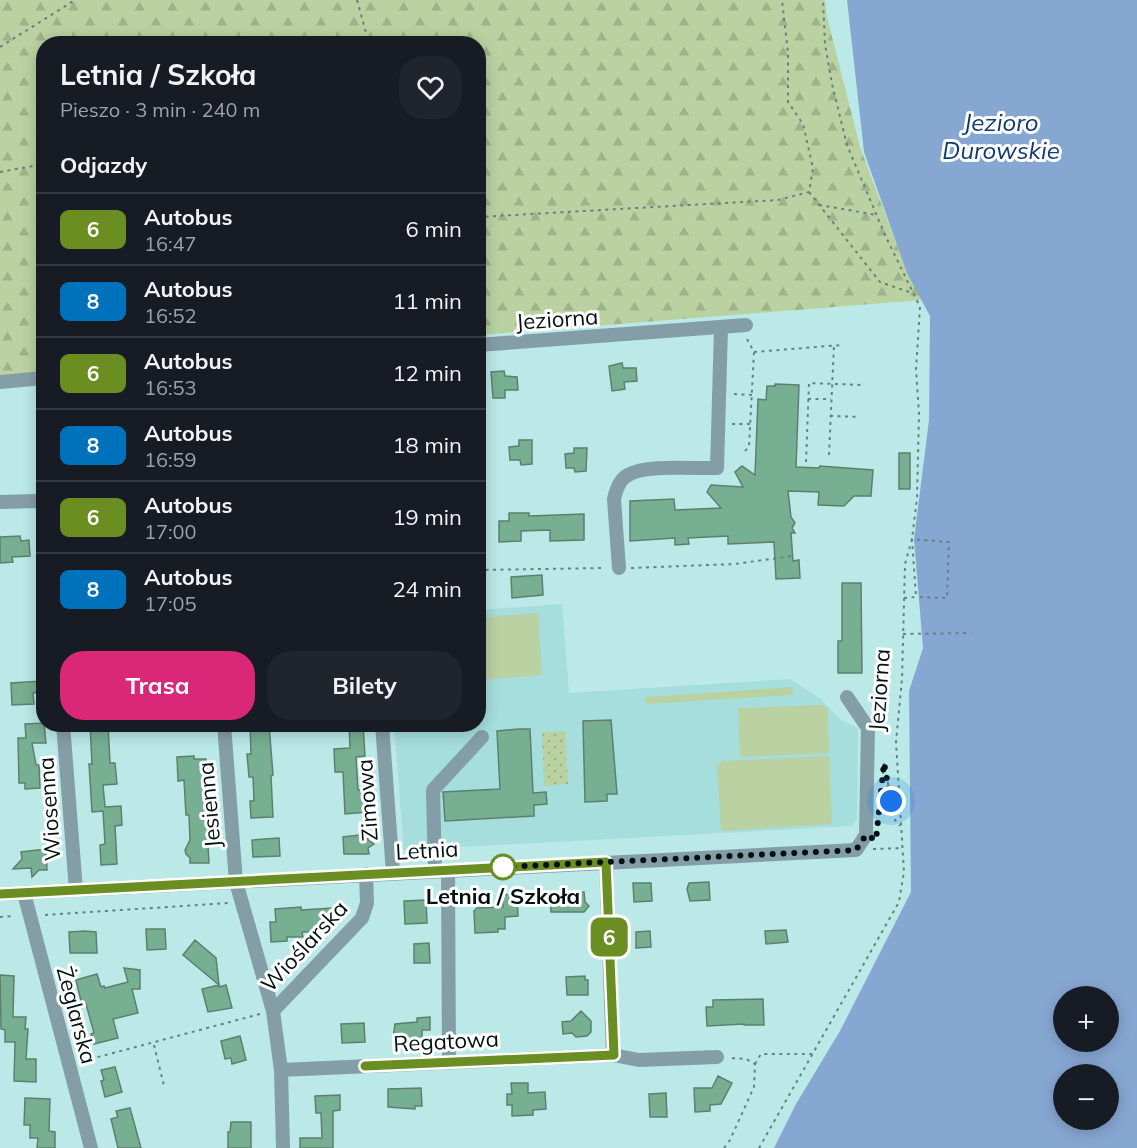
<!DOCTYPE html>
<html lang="pl">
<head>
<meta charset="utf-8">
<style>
  :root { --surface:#171b24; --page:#20242c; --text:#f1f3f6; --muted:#9ea1a6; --line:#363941; --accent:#db2777 }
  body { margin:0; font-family:Mulish,sans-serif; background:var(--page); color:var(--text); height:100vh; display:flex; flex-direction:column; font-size:22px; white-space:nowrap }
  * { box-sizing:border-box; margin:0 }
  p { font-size:20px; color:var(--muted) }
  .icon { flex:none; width:33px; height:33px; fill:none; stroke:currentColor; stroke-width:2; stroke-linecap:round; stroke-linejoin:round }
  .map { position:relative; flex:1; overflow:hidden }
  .details { position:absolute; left:36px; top:36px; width:450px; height:696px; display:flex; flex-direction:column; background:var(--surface); border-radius:24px; box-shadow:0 3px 15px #0003 }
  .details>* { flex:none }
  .badge { padding:0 12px; border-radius:9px; font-size:21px; line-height:39px }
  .controls { position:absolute; left:1053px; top:986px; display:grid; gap:12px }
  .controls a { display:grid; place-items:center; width:66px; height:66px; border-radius:50%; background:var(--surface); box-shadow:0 3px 15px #0003; font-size:30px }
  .you { position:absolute; width:30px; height:30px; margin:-15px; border:4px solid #fff; border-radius:50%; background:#1a73e8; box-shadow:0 0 0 9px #1a73e833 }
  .map>.badge { position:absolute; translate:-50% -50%; box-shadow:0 0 0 3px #fff }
  h2 { padding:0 24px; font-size:22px; line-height:54px }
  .round { display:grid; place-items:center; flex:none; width:63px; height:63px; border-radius:24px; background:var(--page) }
  .overview { display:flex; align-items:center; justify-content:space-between; height:102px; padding:0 24px }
  h1 { font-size:28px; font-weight:700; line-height:45px }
  .button { display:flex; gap:12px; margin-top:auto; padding:12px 24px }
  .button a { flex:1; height:69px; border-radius:24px; background:var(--accent); color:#fff; font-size:24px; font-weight:700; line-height:69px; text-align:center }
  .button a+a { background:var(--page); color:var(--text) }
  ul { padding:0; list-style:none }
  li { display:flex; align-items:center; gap:18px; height:72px; padding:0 24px; border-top:2px solid var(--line) }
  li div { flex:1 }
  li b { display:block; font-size:22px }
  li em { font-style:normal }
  li .badge { min-width:66px; font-weight:700; text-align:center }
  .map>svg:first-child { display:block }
  .built { fill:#a5dedc }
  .grass { fill:url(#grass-dots) }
  .forest { fill:url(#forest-firs) }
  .pitch { fill:#bad2a2 }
  .water { fill:#87a7d3; fill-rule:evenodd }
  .building { fill:#77af92; stroke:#5d806e; stroke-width:1.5 }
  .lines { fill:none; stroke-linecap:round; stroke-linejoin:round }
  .path { stroke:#638281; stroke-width:2; stroke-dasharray:3 4.5; stroke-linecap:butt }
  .minor { stroke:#849ea8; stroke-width:14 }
  .line-casing { stroke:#fff; stroke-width:14 }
  .line { stroke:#6b8e23; stroke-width:9 }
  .walk { stroke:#021110; stroke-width:6; stroke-dasharray:0 10.8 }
  .stop-dot { fill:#fff; stroke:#6b8e23; stroke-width:3 }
  .labels { text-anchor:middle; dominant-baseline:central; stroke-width:6; stroke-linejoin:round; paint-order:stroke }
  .street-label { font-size:22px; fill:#021110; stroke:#fff }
  .stop-label { font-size:22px; font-weight:bold; fill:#021110; stroke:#fff }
  .water-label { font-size:24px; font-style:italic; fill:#113b70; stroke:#fff }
</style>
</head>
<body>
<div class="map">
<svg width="1137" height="1148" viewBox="0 0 1137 1148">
  <defs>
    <pattern id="grass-dots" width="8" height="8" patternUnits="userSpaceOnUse" patternTransform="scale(1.5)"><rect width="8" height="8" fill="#bad2a2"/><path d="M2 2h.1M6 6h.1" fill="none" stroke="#9eb38a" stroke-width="1.8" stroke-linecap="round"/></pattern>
    <pattern id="forest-firs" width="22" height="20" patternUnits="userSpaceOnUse" patternTransform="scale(1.5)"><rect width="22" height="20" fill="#bad2a2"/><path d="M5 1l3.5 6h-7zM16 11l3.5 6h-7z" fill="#9eb38a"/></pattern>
  </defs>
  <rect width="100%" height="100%" fill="#bae9e7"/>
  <path class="built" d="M562 604 569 693 790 679 821 699 841 720 858 728 857 818 852 826 404 850 394 725 478 724 479 610Z"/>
  <path class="grass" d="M565 731 568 784 544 786 542 732Z"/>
  <path class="forest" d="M0 0H825L827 17 860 147 907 272 922 300 479 335 478 44H44L43 373 0 377Z"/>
  <path class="pitch" d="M538 613 542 675 479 680V618Z
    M793 687V695L646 704V697Z
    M822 705 828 709 829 753 740 757 738 708Z
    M829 756 832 824 721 831 717 766 723 761Z"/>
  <path class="water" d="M847 0H1137V1148H774L796 1104 840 1031 911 892 909 691 923 648 914 539 929 420 930 316 907 273 864 152ZM1064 996H1108V1041H1064ZM1064 1074H1108V1119H1064Z"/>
  <path class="building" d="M622 363 623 368H636L637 381 624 382 625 389 612 391 609 366Z
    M504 371 505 376 517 377 518 390H505V398H493L491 372Z
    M775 384 799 385 796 467 819 468 820 466 873 470 871 496H854L844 506 818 505 819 492 788 491 791 517 795 523 792 528 795 533H791L793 561 799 560 800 578 776 579 774 542 728 544V536L688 538 689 544 675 545V538L630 541V501L674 499 675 510 721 508 707 492 711 485 743 487 735 472 742 466 755 475 758 399 766 400 767 386H775Z
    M519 440H532V464L521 465 520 460H510L509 447 519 446Z
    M574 448H587L586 471 575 472 574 468H566L565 454 574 453Z
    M899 453H910V489H899Z
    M509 513H529V516L584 514V540L550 541V530L521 531V541L499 542V521H509Z
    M20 536 21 541 29 540 30 556 12 557 13 562 0 563V537Z
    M542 575 543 595 512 598 511 577Z
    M842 583H861L862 673H838V641H842Z
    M42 681V692L33 693 34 704 12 705 11 683Z
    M611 720 617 794H607V801L585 802 583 721Z
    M44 723 46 743H32L36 765H39L40 788 25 789V783H19L18 738H26L25 724Z
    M90 724H108L110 763H115L117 784 103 785 105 807 121 806 122 825 115 826 117 864 101 865 100 845 105 844 103 811 92 812 89 764H92Z
    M250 724H269L273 775 271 776 273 817 251 818 250 801H254L253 777H249L247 754H251Z
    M349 724H363L365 756 356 757 358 790H366L368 812 345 814 343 772H335L334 749 350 748Z
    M519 729H530L533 793 546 792 547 804 534 805V816L445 821 443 792 500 789 497 731Z
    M194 756V759H206L209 811H206L209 863H190V858L186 854 185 850 190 840 189 815H186L184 780 178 781 177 757Z
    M368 834V840L374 844 368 848 369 854H344L343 837Z
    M279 838 280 856 253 857 252 840Z
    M46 849 47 870H39L32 877 31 868 13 869 22 859 21 852Z
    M709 882 710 900 690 901 687 889 689 883Z
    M633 883H651L652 901 634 902Z
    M584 892 585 902 589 906 584 912H551L550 896Z
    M517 894 518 916 505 917V929H498V932L475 933 474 911 477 908 503 907 502 895Z
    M426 900 427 923 405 924 404 901Z
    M301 907V910L333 908 334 914 340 918 325 929H317V932H302L303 937H287V941L271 942 270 922H276L275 909Z
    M146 929H165L166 949 147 950Z
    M786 930 788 942 766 944 765 931Z
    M85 931 96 932 97 953H70L69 932Z
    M650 931 651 947 636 948V932Z
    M195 940 216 958 219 985 183 955Z
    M429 943 430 963H414V944Z
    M124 968 140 970V989H132L138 1013 113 1019 118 1038 94 1044 91 1034 94 1033 86 1004 82 1005 76 980 97 974 101 987 104 986 105 988 128 982Z
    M0 975 14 976 13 1017H26L25 1029H28L26 1059H36V1082L14 1081 15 1042H5V1030L1 1029Z
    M585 976V980H588V995H567L566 977Z
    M219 985V987L226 985 232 1008 208 1012 202 989Z
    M763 999 764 1025H744V1024L707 1026 706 1007H713V1000Z
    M581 1011 591 1021V1032L587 1036 576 1037 572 1033 563 1034 562 1022 571 1021Z
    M430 1017V1030H422V1045L408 1048 405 1046H395V1040L393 1038 395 1024 417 1022V1018Z
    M364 1023 365 1042 342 1043 341 1024Z
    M240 1036 246 1060 232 1064 231 1058 225 1059 221 1041Z
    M115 1067 122 1092 105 1097 101 1081 104 1080 101 1070Z
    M718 1076 732 1083 721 1104 710 1105V1111L695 1112 694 1088H712Z
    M511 1083H528V1093L545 1092 546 1109 533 1110V1115L512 1116V1105H507V1094H512Z
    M421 1088 422 1106H415V1109L388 1107V1089Z
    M666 1093 667 1117H650L649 1094Z
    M340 1095V1110L333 1111V1148H300V1138H322L321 1113H316L315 1096Z
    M25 1098 50 1099 49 1131 55 1132V1148H37L38 1138H30V1125H24Z
    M130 1108 141 1148H118L111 1119 118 1117 116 1111Z
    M231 1122H251V1148H228V1132H230Z"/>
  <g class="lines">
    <path class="path" d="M357 0 369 44
      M0 47 75 0
      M0 172 44 164
      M809 192 880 282 912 293
      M819 205 877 215
      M478 217 778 200 809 192 813 168 803 124 788 102V53L782 0
      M754 352 841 345
      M43 393 44 405
      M734 394 752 395
      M808 399H831
      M830 416 860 417
      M732 424H750
      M745 451 749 447 754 352 747 339
      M829 455 834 345
      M806 462 809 383 863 385
      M631 568 735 564 792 556
      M478 570 604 568
      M904 598 916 597 912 539 949 542 947 598 916 597
      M903 634 971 633
      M882 781 884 763 895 820 900 826
      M873 849 903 848
      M45 915 228 903
      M0 917 15 916
      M154 1045 164 1086
      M83 1061 260 1014
      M755 1064 761 1054H812
      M724 1148 730 1140 754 1087 755 1064 746 1059 729 1058
      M759 1148 899 902 904 872 896 742 902 679 905 564 912 539 917 498 919 414 916 369 920 307 885 235 847 145 832 84 825 44 823 0"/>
    <path class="minor" d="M478 345 746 325
      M0 382 44 378
      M0 502 37 501 44 505
      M619 568 614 499C616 490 620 479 628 475 645 464 696 469 717 468L721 328
      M63 724 76 890
      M224 724 236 882 273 1011 281 1070 283 1148
      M382 724 393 873
      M606 862 613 1055
      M448 870 449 1062
      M435 871 433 790 482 737
      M24 893 91 1148
      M0 894 856 850 866 835 868 728 847 697
      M273 1011 362 918 367 903 366 874
      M281 1070 613 1055 639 1060 717 1057"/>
  </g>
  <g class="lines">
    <g class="line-casing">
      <path id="line" d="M0 894 606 862 614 1055 365 1066"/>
    </g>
    <use href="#line" class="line"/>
    <path class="walk" d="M503 867 856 850 866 835 876 840 884 763 891 801"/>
  </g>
  <circle class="stop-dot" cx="503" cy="867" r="12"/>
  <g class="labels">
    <g class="street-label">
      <text transform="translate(557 319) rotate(-4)">Jeziorna</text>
      <text transform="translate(879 690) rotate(-86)">Jeziorna</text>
      <text transform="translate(367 800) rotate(-94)">Zimowa</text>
      <text transform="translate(209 805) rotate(-95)">Jesienna</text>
      <text transform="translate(49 809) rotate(-94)">Wiosenna</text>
      <text transform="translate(427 850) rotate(-3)">Letnia</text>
      <text transform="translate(304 946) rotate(-47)">Wioślarska</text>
      <text transform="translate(77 1015) rotate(75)">Żeglarska</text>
      <text transform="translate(446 1041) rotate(-3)">Regatowa</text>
    </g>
    <g class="stop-label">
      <text x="503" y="896">Letnia / Szkoła</text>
    </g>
    <g class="water-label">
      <text x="1001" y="122">Jezioro<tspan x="1001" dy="28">Durowskie</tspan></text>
    </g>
  </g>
</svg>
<div class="controls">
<a>+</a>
<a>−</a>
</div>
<div class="you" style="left:891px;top:801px"></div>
<b class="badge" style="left:609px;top:937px;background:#6b8e23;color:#fff">6</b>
<section class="details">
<div class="overview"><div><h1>Letnia / Szkoła</h1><p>Pieszo · 3 min · 240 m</p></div><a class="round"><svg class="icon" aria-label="heart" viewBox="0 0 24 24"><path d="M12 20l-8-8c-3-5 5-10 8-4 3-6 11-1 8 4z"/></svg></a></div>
<h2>Odjazdy</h2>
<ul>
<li><span class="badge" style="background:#6b8e23;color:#fff">6</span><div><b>Autobus</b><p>16:47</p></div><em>6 min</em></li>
<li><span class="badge" style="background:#0072bc;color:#fff">8</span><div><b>Autobus</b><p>16:52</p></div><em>11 min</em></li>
<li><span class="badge" style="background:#6b8e23;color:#fff">6</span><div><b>Autobus</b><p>16:53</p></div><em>12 min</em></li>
<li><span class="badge" style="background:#0072bc;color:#fff">8</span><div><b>Autobus</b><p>16:59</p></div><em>18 min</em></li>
<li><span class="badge" style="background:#6b8e23;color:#fff">6</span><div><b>Autobus</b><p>17:00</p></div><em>19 min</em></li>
<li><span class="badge" style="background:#0072bc;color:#fff">8</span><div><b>Autobus</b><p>17:05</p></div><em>24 min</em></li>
</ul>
<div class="button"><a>Trasa</a><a>Bilety</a></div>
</section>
</div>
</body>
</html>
